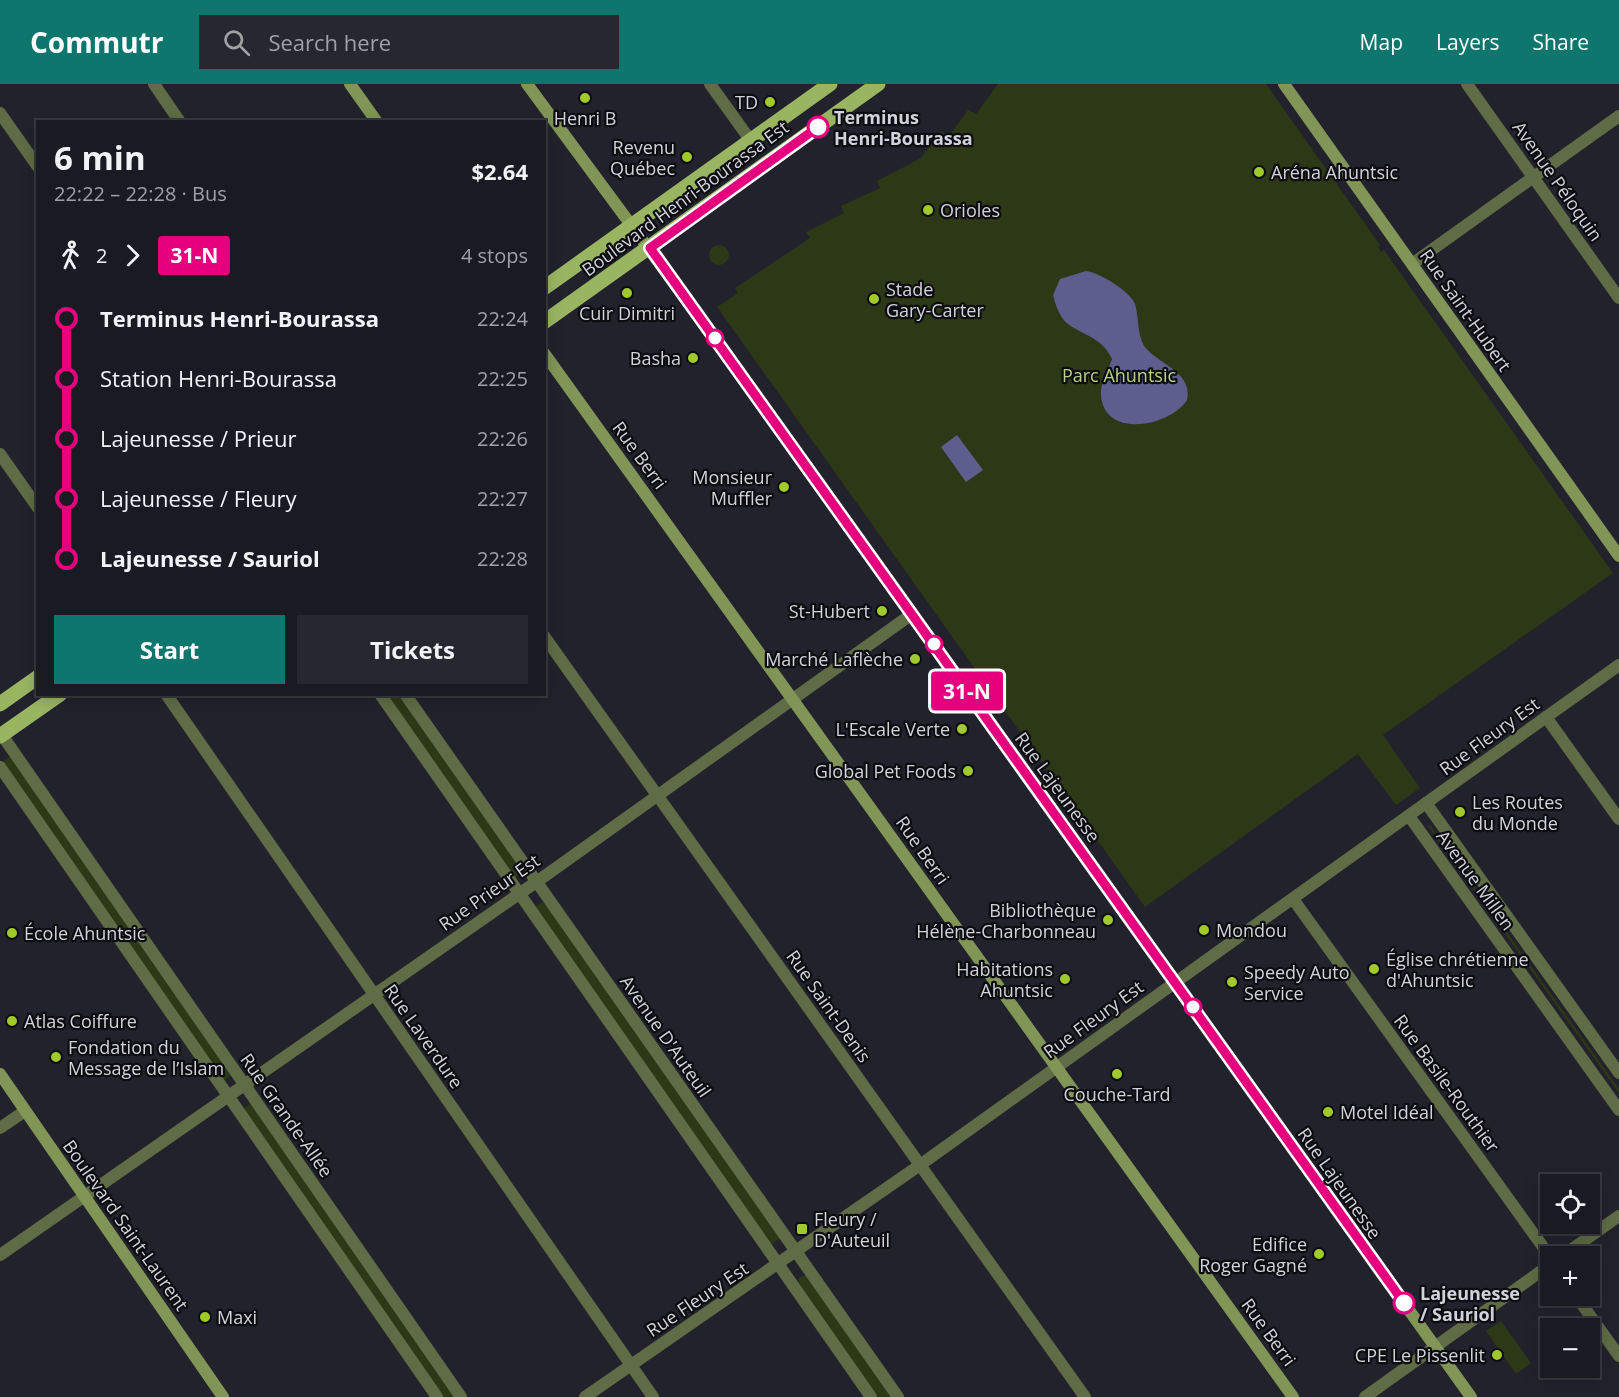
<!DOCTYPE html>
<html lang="en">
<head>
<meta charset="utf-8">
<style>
  :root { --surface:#1a1a22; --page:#27272f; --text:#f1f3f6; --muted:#9fa1a5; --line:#383840; --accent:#0f766e }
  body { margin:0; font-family:"Open Sans",sans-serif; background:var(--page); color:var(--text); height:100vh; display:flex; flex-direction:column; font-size:22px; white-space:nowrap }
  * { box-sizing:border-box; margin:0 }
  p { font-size:20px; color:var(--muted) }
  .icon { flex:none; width:33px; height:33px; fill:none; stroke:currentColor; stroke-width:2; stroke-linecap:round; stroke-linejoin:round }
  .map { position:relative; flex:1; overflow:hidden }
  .panel { position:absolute; left:36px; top:36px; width:510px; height:576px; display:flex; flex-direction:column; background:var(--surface); border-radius:0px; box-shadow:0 3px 15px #0003,0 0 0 2px var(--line) }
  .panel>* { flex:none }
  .badge { padding:0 12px; border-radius:4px; font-size:21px; line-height:39px }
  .tools { position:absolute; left:1540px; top:1090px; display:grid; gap:12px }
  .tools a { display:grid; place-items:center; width:60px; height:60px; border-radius:0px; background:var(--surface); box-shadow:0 3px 15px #0003,0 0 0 2px var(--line); font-size:30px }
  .map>.badge { position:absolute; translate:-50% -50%; box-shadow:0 0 0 3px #fff }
  .legs { display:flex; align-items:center; gap:9px; height:66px; padding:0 18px; font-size:20px }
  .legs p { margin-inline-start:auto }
  .overview { display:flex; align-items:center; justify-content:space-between; height:102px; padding:0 18px }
  h1 { font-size:33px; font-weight:700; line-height:45px }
  .button { display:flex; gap:12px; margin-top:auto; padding:12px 18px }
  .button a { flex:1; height:69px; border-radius:0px; background:var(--accent); color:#fff; font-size:24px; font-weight:700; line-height:69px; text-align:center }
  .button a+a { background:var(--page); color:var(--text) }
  ul { padding:0 18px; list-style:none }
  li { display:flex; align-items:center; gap:21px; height:60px; font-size:22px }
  li i { display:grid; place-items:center; width:9px; height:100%; margin:0 8px; background:currentColor }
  li i::after { content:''; width:15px; height:15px; margin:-8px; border:4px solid; border-radius:50%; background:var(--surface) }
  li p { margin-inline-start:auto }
  li:first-child i { background:linear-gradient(#0000 50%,currentColor 0) }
  li:last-child i { background:linear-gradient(currentColor 50%,#0000 0) }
  header { display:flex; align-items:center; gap:36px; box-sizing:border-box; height:84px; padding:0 30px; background:var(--accent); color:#fff }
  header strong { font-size:28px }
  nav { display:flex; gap:33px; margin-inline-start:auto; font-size:21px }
  .search { width:420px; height:54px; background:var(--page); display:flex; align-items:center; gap:15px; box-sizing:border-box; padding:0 21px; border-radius:0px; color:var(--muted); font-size:22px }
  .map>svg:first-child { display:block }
  .green { fill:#2d3816 }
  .water { fill:#5d5e8d }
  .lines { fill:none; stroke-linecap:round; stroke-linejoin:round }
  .minor { stroke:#5f6c45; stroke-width:12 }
  .tertiary { stroke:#5f6c45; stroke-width:12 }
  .secondary { stroke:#809556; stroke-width:12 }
  .primary { stroke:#9ab562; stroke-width:15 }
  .line-1-casing { stroke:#fff; stroke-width:14 }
  .line-1 { stroke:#e6007e; stroke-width:9 }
  .poi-dot { fill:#a0c92c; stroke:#0c0c11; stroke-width:2 }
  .stop-1-dot { fill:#fff; stroke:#e6007e; stroke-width:3 }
  .labels { text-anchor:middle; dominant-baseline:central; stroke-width:4.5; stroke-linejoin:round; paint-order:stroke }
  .poi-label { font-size:18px; fill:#d2d3da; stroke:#0c0c11; text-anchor:start }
  .stop-label { font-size:18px; font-weight:bold; fill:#d2d3da; stroke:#0c0c11; text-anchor:start }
  .street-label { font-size:18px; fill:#d2d3da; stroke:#0c0c11 }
  .park-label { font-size:18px; fill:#b8d286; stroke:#0c0c11 }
</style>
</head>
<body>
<header>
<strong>Commutr</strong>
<div class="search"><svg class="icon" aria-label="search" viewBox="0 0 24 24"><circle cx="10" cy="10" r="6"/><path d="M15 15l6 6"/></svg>Search here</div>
<nav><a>Map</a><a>Layers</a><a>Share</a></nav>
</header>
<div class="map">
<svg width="1619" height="1313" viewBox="0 0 1619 1313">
  <rect width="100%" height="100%" fill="#22222d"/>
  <path class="green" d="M998 0H1266L1380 161 1378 163 1381 168 1384 166 1613 489 1383 651 1420 704 1396 721 1358 670 1145 823 717 223 738 209 735 204 810 154 806 148 844 129 841 122 880 104 877 97 921 74 941 47 949 52 968 26 976 30Z
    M709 171a10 10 0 1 1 20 0a10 10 0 1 1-20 0Z
    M386 611H400L523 788 514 794Z
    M11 672 232 991 223 997 2 678Z
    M1430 741 1619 1005V1009L1428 742Z
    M544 817 780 1154 771 1161 535 823Z
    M251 1019 455 1313H443L243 1025Z
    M805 1191 807 1193 892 1313H878L799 1200V1194Z
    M1501 1237 1531 1279 1516 1290 1486 1247Z"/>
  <path class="water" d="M1086 187C1099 188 1131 208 1135 220 1139 234 1137 249 1144 262 1159 281 1193 288 1187 316 1171 342 1104 356 1101 311 1100 298 1108 287 1112 275 1101 249 1070 249 1061 232 1057 225 1055 219 1053 211L1060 195Z
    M957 351 983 386 966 398 941 363Z"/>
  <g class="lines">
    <path class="minor" d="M154 0 180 38
      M710 0 751 57
      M1467 0 1619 214
      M0 29 38 83
      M1412 180 1619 32
      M0 370 38 424
      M544 552 1085 1313
      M166 610 653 1313
      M380 610 871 1313
      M405 610 898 1313
      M1546 633 1619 735
      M2 651 461 1313
      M0 683 437 1313
      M1426 719 1619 989
      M1409 732 1619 1026
      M1293 815 1551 1174
      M0 1044 25 1027
      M0 1171 542 794 912 530
      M1561 1173 1619 1132
      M1576 1212 1619 1272
      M1365 1313 1551 1180"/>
    <path class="tertiary" d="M585 1313 920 1081 1619 581"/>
    <path class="secondary" d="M350 0 377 38
      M527 0 730 275 1471 1313
      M1284 0 1619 472
      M544 269 1293 1313
      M0 990 223 1313"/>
    <path class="primary" d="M544 204 830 0
      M544 238 878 0
      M0 620 38 593
      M0 652 60 610"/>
  </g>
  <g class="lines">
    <g class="line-1-casing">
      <path id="line-1" d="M818 43 650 164 1404 1219"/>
    </g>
    <use href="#line-1" class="line-1"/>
  </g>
  <g class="poi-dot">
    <circle cx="585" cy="14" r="6"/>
    <circle cx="770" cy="18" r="6"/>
    <circle cx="687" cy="73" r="6"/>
    <circle cx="1259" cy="88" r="6"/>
    <circle cx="928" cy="126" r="6"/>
    <circle cx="627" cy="209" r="6"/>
    <circle cx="874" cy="215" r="6"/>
    <circle cx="693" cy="274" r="6"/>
    <circle cx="784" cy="403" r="6"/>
    <circle cx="882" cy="527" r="6"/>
    <circle cx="915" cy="575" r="6"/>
    <circle cx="962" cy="645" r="6"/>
    <circle cx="968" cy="687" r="6"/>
    <circle cx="1460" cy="728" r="6"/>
    <circle cx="1108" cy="836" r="6"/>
    <circle cx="1204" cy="846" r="6"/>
    <circle cx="12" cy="849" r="6"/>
    <circle cx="1374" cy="885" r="6"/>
    <circle cx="1065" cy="895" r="6"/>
    <circle cx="1232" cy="898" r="6"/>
    <circle cx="12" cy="937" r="6"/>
    <circle cx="56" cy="973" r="6"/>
    <circle cx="1117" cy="990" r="6"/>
    <circle cx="1328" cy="1028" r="6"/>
    <rect x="796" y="1139" width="12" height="12" rx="3"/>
    <circle cx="1319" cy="1170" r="6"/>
    <circle cx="205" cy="1233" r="6"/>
    <circle cx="1497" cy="1271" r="6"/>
  </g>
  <g class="stop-1-dot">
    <circle cx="818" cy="43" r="10"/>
    <circle cx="715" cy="254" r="8"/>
    <circle cx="934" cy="560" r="8"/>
    <circle cx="1193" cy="923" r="8"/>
    <circle cx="1404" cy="1219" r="10"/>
  </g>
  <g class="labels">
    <g class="poi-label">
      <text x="758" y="18" text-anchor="end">TD</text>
      <text x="585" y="34" text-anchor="middle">Henri B</text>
      <text x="675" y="63" text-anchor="end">Revenu<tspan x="675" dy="21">Québec</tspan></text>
      <text x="1271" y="88">Aréna Ahuntsic</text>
      <text x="940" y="126">Orioles</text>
      <text x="886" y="205">Stade<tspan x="886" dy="21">Gary-Carter</tspan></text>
      <text x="627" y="229" text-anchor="middle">Cuir Dimitri</text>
      <text x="681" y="274" text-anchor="end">Basha</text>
      <text x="772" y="393" text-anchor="end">Monsieur<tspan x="772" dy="21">Muffler</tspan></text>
      <text x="870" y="527" text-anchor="end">St-Hubert</text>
      <text x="903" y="575" text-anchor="end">Marché Laflèche</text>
      <text x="950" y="645" text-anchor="end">L'Escale Verte</text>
      <text x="956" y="687" text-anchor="end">Global Pet Foods</text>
      <text x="1472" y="718">Les Routes<tspan x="1472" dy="21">du Monde</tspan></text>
      <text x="1096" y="826" text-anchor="end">Bibliothèque<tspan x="1096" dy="21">Hélène-Charbonneau</tspan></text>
      <text x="1216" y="846">Mondou</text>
      <text x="24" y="849">École Ahuntsic</text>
      <text x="1386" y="875">Église chrétienne<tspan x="1386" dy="21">d'Ahuntsic</tspan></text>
      <text x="1053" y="885" text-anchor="end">Habitations<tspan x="1053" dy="21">Ahuntsic</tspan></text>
      <text x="1244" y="888">Speedy Auto<tspan x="1244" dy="21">Service</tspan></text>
      <text x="24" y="937">Atlas Coiffure</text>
      <text x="68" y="963">Fondation du<tspan x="68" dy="21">Message de l’Islam</tspan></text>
      <text x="1117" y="1010" text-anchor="middle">Couche-Tard</text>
      <text x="1340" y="1028">Motel Idéal</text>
      <text x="814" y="1135">Fleury /<tspan x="814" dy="21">D'Auteuil</tspan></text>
      <text x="1307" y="1160" text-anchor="end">Edifice<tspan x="1307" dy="21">Roger Gagné</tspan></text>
      <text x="217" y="1233">Maxi</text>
      <text x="1485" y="1271" text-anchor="end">CPE Le Pissenlit</text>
    </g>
    <g class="stop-label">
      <text x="834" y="33">Terminus<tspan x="834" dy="21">Henri-Bourassa</tspan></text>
      <text x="1420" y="1209">Lajeunesse<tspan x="1420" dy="21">/ Sauriol</tspan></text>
    </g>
    <g class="street-label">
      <text transform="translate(1558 97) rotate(55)">Avenue Péloquin</text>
      <text transform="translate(685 114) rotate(-36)">Boulevard Henri-Bourassa Est</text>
      <text transform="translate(1466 226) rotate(55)">Rue Saint-Hubert</text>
      <text transform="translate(640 371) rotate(54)">Rue Berri</text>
      <text transform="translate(1489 652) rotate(-36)">Rue Fleury Est</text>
      <text transform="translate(1058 703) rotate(54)">Rue Lajeunesse</text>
      <text transform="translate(923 766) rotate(55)">Rue Berri</text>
      <text transform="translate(1476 796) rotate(54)">Avenue Millen</text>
      <text transform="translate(489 808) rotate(-35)">Rue Prieur Est</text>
      <text transform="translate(829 922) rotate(55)">Rue Saint-Denis</text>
      <text transform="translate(1093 935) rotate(-36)">Rue Fleury Est</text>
      <text transform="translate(424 952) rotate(55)">Rue Laverdure</text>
      <text transform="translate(666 952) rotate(55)">Avenue D'Auteuil</text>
      <text transform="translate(1447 999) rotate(54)">Rue Basile-Routhier</text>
      <text transform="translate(287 1031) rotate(55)">Rue Grande-Allée</text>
      <text transform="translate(1340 1099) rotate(55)">Rue Lajeunesse</text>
      <text transform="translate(126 1141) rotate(55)">Boulevard Saint-Laurent</text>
      <text transform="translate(697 1215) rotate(-34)">Rue Fleury Est</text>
      <text transform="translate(1269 1248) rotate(54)">Rue Berri</text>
    </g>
    <g class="park-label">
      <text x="1119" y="291">Parc Ahuntsic</text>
    </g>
  </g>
</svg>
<div class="tools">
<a><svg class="icon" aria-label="locate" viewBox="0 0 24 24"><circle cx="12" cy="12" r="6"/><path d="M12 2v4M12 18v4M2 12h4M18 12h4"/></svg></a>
<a>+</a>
<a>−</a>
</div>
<b class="badge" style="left:967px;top:607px;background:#e6007e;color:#fff">31-N</b>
<section class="panel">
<div class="overview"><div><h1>6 min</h1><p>22:22 – 22:28 · Bus</p></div><b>$2.64</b></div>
<div class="legs"><svg class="icon" aria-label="walk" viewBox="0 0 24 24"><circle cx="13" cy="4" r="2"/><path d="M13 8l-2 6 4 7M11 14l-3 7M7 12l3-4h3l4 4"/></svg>2<svg class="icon" aria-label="forward" viewBox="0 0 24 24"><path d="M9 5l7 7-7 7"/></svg><b class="badge" style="background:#e6007e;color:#fff">31-N</b><p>4 stops</p></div>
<ul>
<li><i style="color:#e6007e"></i><b>Terminus Henri-Bourassa</b><p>22:24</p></li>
<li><i style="color:#e6007e"></i><span>Station Henri-Bourassa</span><p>22:25</p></li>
<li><i style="color:#e6007e"></i><span>Lajeunesse / Prieur</span><p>22:26</p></li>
<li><i style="color:#e6007e"></i><span>Lajeunesse / Fleury</span><p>22:27</p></li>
<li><i style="color:#e6007e"></i><b>Lajeunesse / Sauriol</b><p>22:28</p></li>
</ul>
<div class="button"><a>Start</a><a>Tickets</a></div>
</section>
</div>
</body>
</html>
